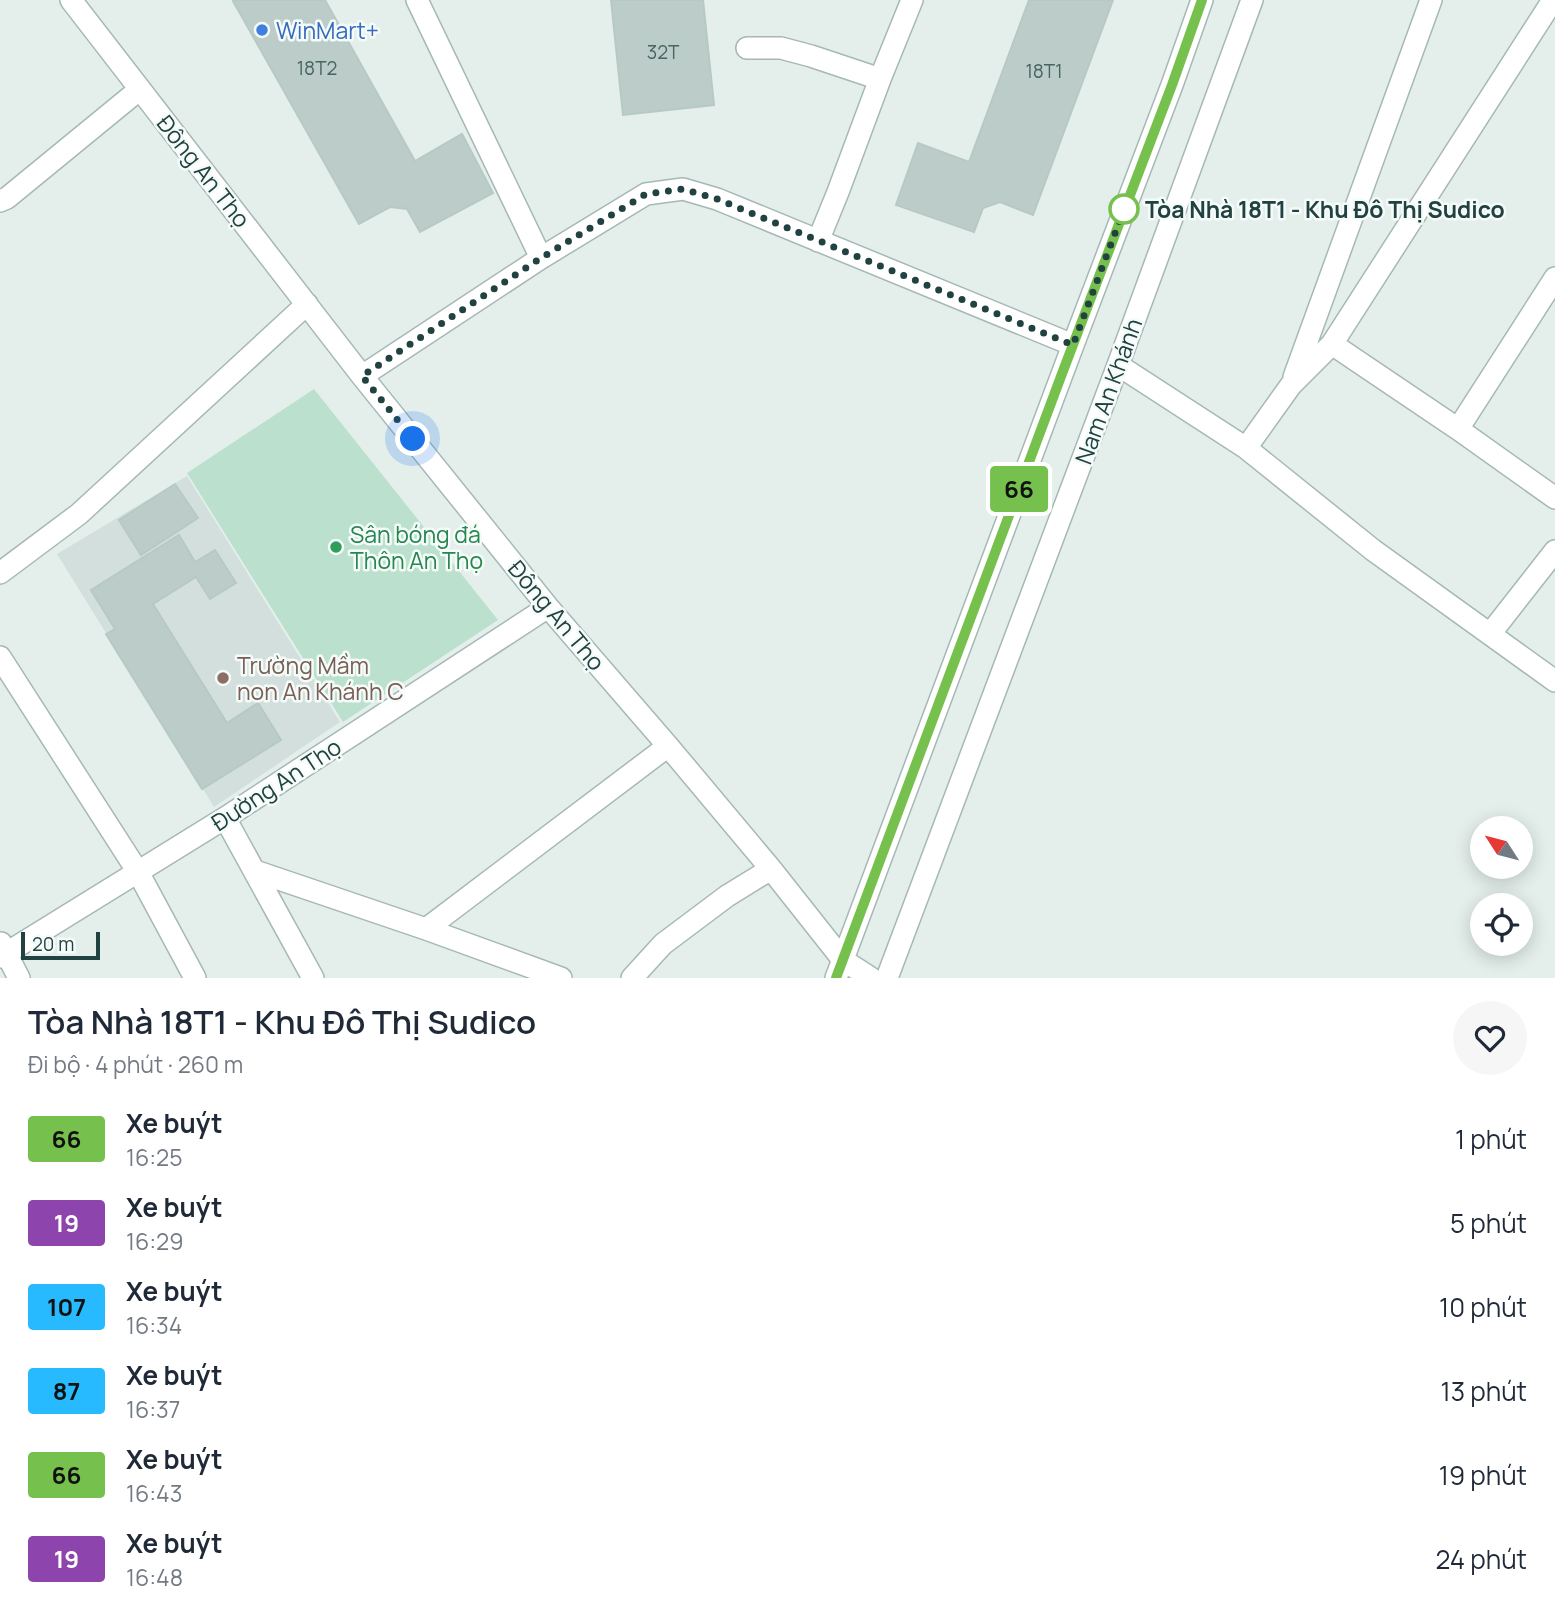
<!DOCTYPE html>
<html lang="vi">
<head>
<meta charset="utf-8">
<style>
  :root { --surface:#fff; --page:#f6f6f7; --text:#1f2937; --muted:#747a83 }
  body { margin:0; font-family:Manrope,sans-serif; background:var(--page); color:var(--text); height:100vh; display:flex; flex-direction:column; font-size:26px; white-space:nowrap }
  * { box-sizing:border-box; margin:0 }
  p { font-size:23px; color:var(--muted) }
  .icon { flex:none; width:38px; height:38px; fill:none; stroke:currentColor; stroke-width:2; stroke-linecap:round; stroke-linejoin:round }
  .map { position:relative; height:978px; overflow:hidden }
  .side { display:flex; flex-direction:column; background:var(--surface); flex:1 }
  .side>* { flex:none }
  .badge { padding:0 14px; border-radius:5px; font-size:24px; line-height:46px }
  .needle { width:46px; rotate:306deg }
  .fabs { position:absolute; left:1470px; top:816px; display:grid; gap:14px }
  .fabs a { display:grid; place-items:center; width:63px; height:63px; border-radius:50%; background:var(--surface); box-shadow:0 4px 18px #0003; font-size:35px }
  .scale { position:absolute; left:21px; bottom:18px; width:79px; box-sizing:border-box; padding-left:7px; border:4px solid #214241; border-top:0; font-size:19px; line-height:24px; white-space:nowrap; color:#214241; -webkit-text-stroke:5px #f5fbf9; paint-order:stroke }
  .you { position:absolute; width:35px; height:35px; margin:-18px; border:5px solid #fff; border-radius:50%; background:#1a73e8; box-shadow:0 0 0 10px #1a73e833 }
  .map>.badge { position:absolute; translate:-50% -50%; box-shadow:0 0 0 4px #fff }
  .round { display:grid; place-items:center; flex:none; width:74px; height:74px; border-radius:37px; background:var(--page) }
  .headline { display:flex; align-items:center; justify-content:space-between; height:119px; padding:0 28px }
  h1 { font-size:33px; font-weight:600; line-height:52px }
  ul { padding:0; list-style:none }
  li { display:flex; align-items:center; gap:21px; height:84px; padding:0 28px }
  li div { flex:1 }
  li b { display:block; font-size:26px }
  li em { font-style:normal }
  li .badge { min-width:77px; font-weight:700; text-align:center }
  .map>svg:first-child { display:block }
  .built { fill:#d2dfdd }
  .pitch { fill:#bbe1ce }
  .building { fill:#bccdc9; stroke:#b6c9c5; stroke-width:2 }
  .lines { fill:none; stroke-linecap:round; stroke-linejoin:round }
  .minor-casing { stroke:#a6b8b5; stroke-width:24 }
  .minor { stroke:#fff; stroke-width:21 }
  .line-casing { stroke:#fff; stroke-width:16 }
  .line { stroke:#76c04d; stroke-width:10 }
  .walk { stroke:#214241; stroke-width:7; stroke-dasharray:0 12.6 }
  .shop-dot { fill:#3f7fe0; stroke:#f5fbf9; stroke-width:2.5 }
  .stop-dot { fill:#fff; stroke:#76c04d; stroke-width:3.5 }
  .leisure-dot { fill:#2e9e5b; stroke:#f5fbf9; stroke-width:2.5 }
  .education-dot { fill:#8d6e63; stroke:#f5fbf9; stroke-width:2.5 }
  .labels { text-anchor:middle; dominant-baseline:central; stroke-width:5; stroke-linejoin:round; paint-order:stroke }
  .number-label { font-size:19px; fill:#486563 }
  .shop-label { font-size:23px; fill:#366cbe; stroke:#f5fbf9; text-anchor:start }
  .street-label { font-size:23px; fill:#214241; stroke:#f5fbf9 }
  .stop-label { font-size:23px; font-weight:bold; fill:#214241; stroke:#f5fbf9; text-anchor:start }
  .leisure-label { font-size:23px; fill:#27864d; stroke:#f5fbf9; text-anchor:start }
  .education-label { font-size:23px; fill:#785e54; stroke:#f5fbf9; text-anchor:start }
</style>
</head>
<body>
<div class="map">
<svg width="1555" height="978" viewBox="0 0 1555 978">
  <rect width="100%" height="100%" fill="#e4efec"/>
  <path class="built" d="M187 476 340 722 214 807 57 554Z"/>
  <path class="pitch" d="M314 389 498 620 343 722 187 473Z"/>
  <path class="building" d="M236 0H325L415 161 462 134 493 193 420 232 407 209 390 207 359 224 233 1Z
    M611 0H703L714 105 623 115Z
    M1029 0H1113L1033 215 1000 202 983 208 974 232 896 205 918 143 969 162Z
    M175 484 198 518 141 555 119 520Z
    M179 535 195 562 215 550 236 583 210 599 196 577 153 604 227 723 258 703 281 740 202 789 106 634 115 629 91 590Z"/>
  <g class="lines">
    <g class="minor-casing">
      <path id="minor" d="M71 0 362 376 548 607 668 746 771 869 843 960 871 978
        M417 0 541 258
        M747 48H781L811 56 880 79
        M0 201 7 198 140 89
        M818 241 838 192 880 79 912 0
        M1332 344 1458 429 1555 498
        M1118 365 1246 448 1373 550 1555 681
        M362 376 541 258 646 194 683 189 717 199 1073 345
        M1294 377 1431 0
        M1458 429 1555 278
        M1246 448 1291 385 1332 344 1553 0
        M0 573 79 514 307 304
        M1490 634 1555 551
        M0 657 138 872 195 978
        M225 818 313 978
        M255 871 426 929 561 978
        M426 929 668 746
        M1 943 19 978
        M0 957 225 818 548 607
        M632 978 663 944 727 896 771 869
        M836 978 1073 345 1172 85 1202 0
        M887 978 1118 365 1252 0"/>
    </g>
    <use href="#minor" class="minor"/>
  </g>
  <g class="lines">
    <g class="line-casing">
      <path id="line" d="M836 978 1063 371 1172 85 1202 0"/>
    </g>
    <use href="#line" class="line"/>
    <path class="walk" d="M413 439 362 376 541 258 646 194 683 189 717 199 1073 345 1126 204 1124 209"/>
  </g>
  <circle class="shop-dot" cx="262" cy="30" r="7"/>
  <circle class="stop-dot" cx="1124" cy="209" r="14"/>
  <circle class="leisure-dot" cx="336" cy="547" r="7"/>
  <circle class="education-dot" cx="223" cy="678" r="7"/>
  <g class="labels">
    <g class="number-label">
      <text x="663" y="52">32T</text>
      <text x="317" y="68">18T2</text>
      <text x="1044" y="71">18T1</text>
    </g>
    <g class="shop-label">
      <text x="276" y="30">WinMart+</text>
    </g>
    <g class="street-label">
      <text transform="translate(204 171) rotate(52)">Đông An Thọ</text>
      <text transform="translate(1108 391) rotate(-70)">Nam An Khánh</text>
      <text transform="translate(557 615) rotate(50)">Đông An Thọ</text>
      <text transform="translate(276 784) rotate(-33)">Đường An Thọ</text>
    </g>
    <g class="stop-label">
      <text x="1145" y="209">Tòa Nhà 18T1 - Khu Đô Thị Sudico</text>
    </g>
    <g class="leisure-label">
      <text x="350" y="534">Sân bóng đá<tspan x="350" dy="26">Thôn An Thọ</tspan></text>
    </g>
    <g class="education-label">
      <text x="237" y="665">Trường Mầm<tspan x="237" dy="26">non An Khánh C</tspan></text>
    </g>
  </g>
</svg>
<div class="fabs">
<a><svg class="needle" viewBox="-14 -14 28 28"><path d="M0-13l5 13h-10z" fill="#e53935"/><path d="M0 13l5-13h-10z" fill="#747a83"/></svg></a>
<a><svg class="icon" aria-label="locate" viewBox="0 0 24 24"><circle cx="12" cy="12" r="6"/><path d="M12 2v4M12 18v4M2 12h4M18 12h4"/></svg></a>
</div>
<div class="scale">20 m</div>
<div class="you" style="left:413px;top:439px"></div>
<b class="badge" style="left:1019px;top:489px;background:#76c04d;color:#111">66</b>
</div>
<section class="side">
<div class="headline"><div><h1>Tòa Nhà 18T1 - Khu Đô Thị Sudico</h1><p>Đi bộ · 4 phút · 260 m</p></div><a class="round"><svg class="icon" aria-label="heart" viewBox="0 0 24 24"><path d="M12 20l-8-8c-3-5 5-10 8-4 3-6 11-1 8 4z"/></svg></a></div>
<ul>
<li><span class="badge" style="background:#76c04d;color:#111">66</span><div><b>Xe buýt</b><p>16:25</p></div><em>1 phút</em></li>
<li><span class="badge" style="background:#8e44ad;color:#fff">19</span><div><b>Xe buýt</b><p>16:29</p></div><em>5 phút</em></li>
<li><span class="badge" style="background:#27baff;color:#111">107</span><div><b>Xe buýt</b><p>16:34</p></div><em>10 phút</em></li>
<li><span class="badge" style="background:#27baff;color:#111">87</span><div><b>Xe buýt</b><p>16:37</p></div><em>13 phút</em></li>
<li><span class="badge" style="background:#76c04d;color:#111">66</span><div><b>Xe buýt</b><p>16:43</p></div><em>19 phút</em></li>
<li><span class="badge" style="background:#8e44ad;color:#fff">19</span><div><b>Xe buýt</b><p>16:48</p></div><em>24 phút</em></li>
</ul>
</section>
</body>
</html>
